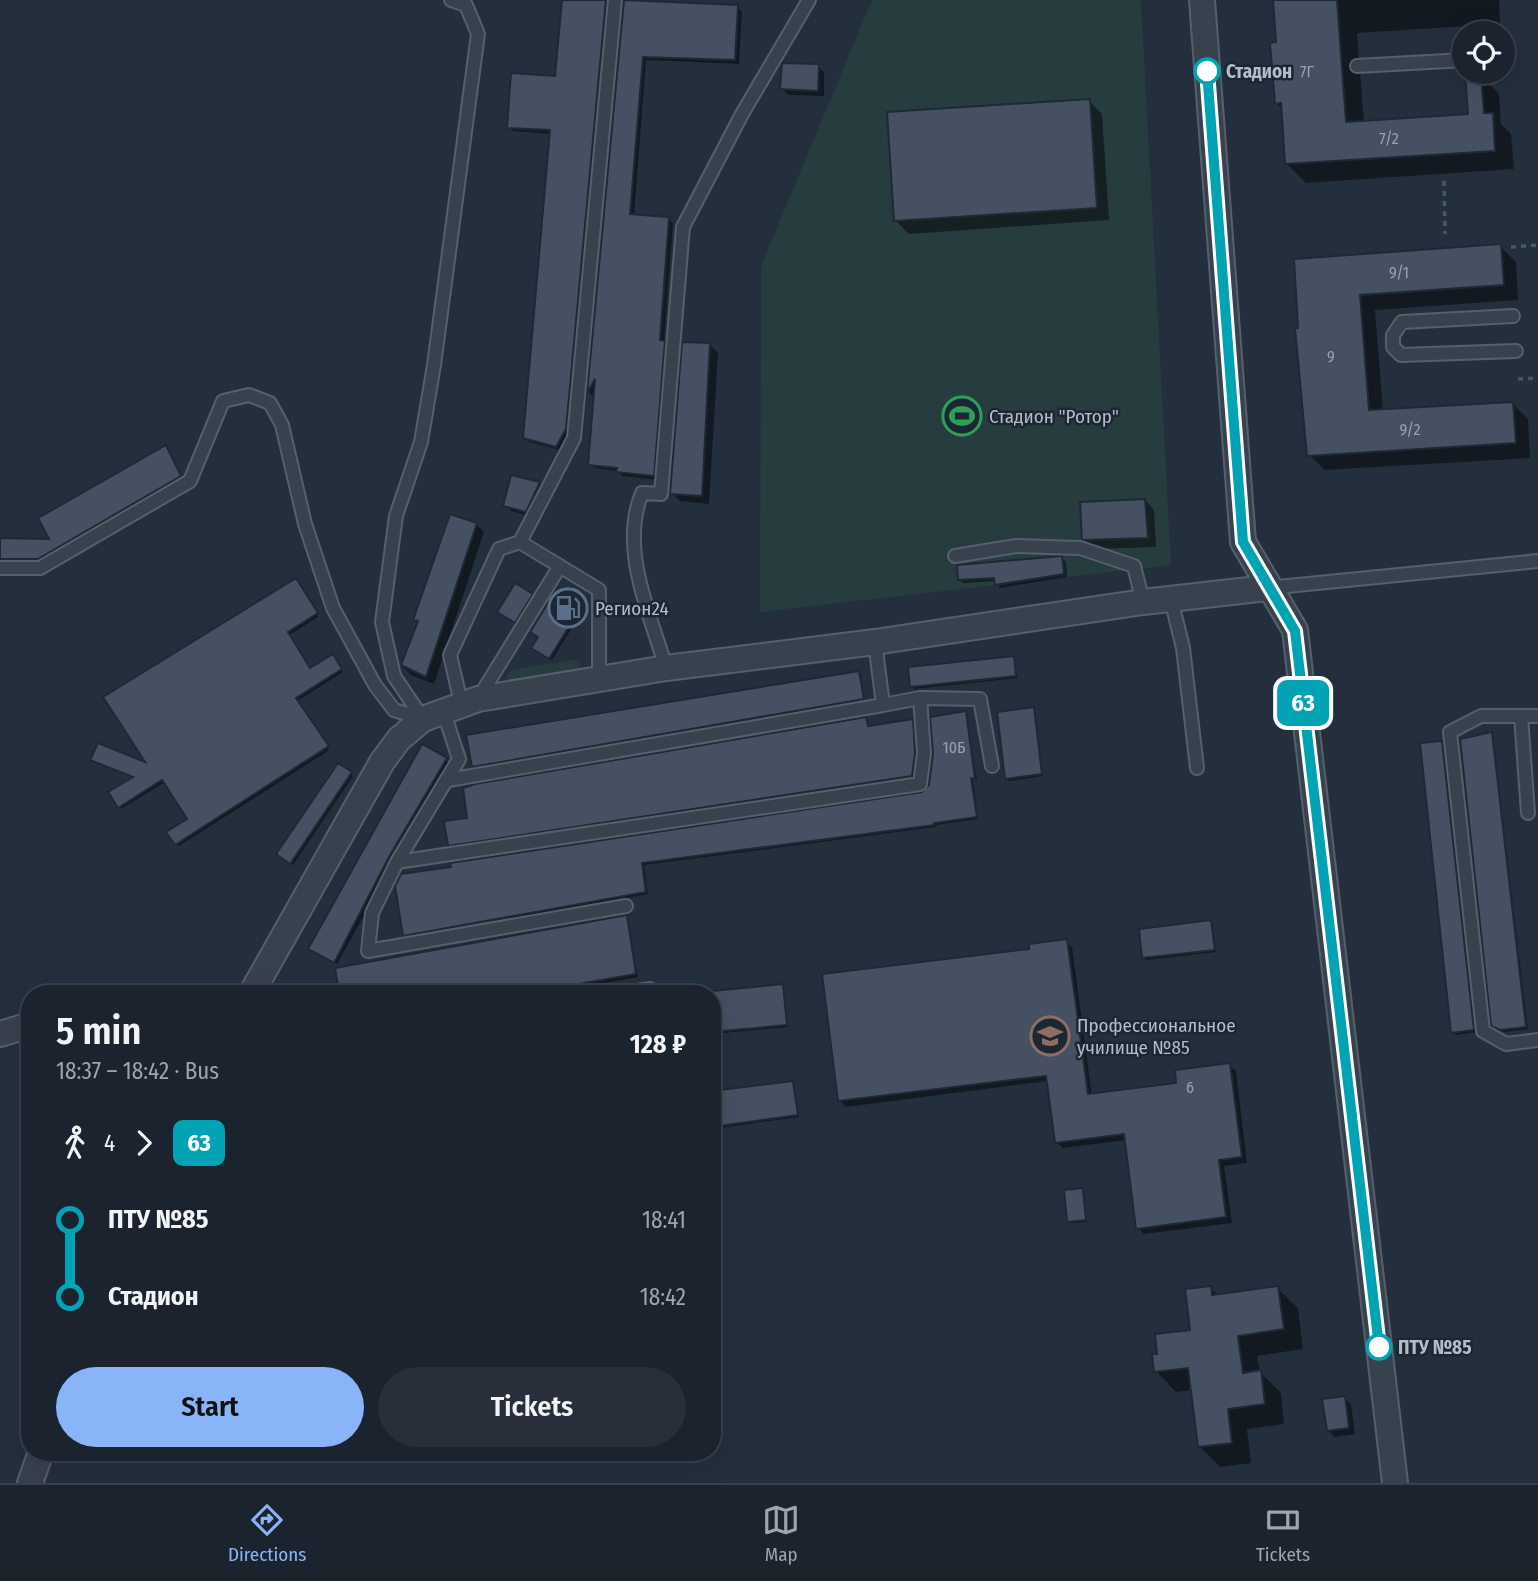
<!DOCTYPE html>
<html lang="en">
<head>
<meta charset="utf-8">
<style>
  :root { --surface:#1b232e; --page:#282f3a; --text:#f1f3f6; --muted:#a0a4aa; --line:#39404a; --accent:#8ab4f8 }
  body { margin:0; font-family:"Fira Sans Condensed",sans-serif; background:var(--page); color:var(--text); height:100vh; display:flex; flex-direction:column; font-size:26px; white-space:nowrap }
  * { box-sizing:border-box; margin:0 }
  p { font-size:23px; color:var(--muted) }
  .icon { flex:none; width:38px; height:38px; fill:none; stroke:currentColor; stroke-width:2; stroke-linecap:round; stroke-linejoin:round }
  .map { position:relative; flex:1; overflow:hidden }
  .panel { position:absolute; left:21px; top:985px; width:700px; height:476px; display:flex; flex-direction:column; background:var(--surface); border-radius:28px; box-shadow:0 7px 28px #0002,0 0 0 2px var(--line) }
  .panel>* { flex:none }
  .badge { padding:0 14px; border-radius:10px; font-size:24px; line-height:46px }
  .buttons { position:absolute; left:1452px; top:21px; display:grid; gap:14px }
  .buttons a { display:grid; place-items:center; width:63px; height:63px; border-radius:50%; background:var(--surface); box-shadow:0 7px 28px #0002,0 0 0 2px var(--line); font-size:35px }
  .map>.badge { position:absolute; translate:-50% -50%; box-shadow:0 0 0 4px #fff }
  .legs { display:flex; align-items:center; gap:10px; height:77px; padding:0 35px; font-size:23px }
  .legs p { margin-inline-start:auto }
  .summary { display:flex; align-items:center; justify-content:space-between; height:119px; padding:0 35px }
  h1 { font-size:38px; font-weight:600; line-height:52px }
  .button { display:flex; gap:14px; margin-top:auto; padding:14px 35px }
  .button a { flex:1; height:80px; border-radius:42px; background:var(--accent); color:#111; font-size:28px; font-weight:600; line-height:80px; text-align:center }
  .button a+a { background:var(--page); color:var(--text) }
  ul { padding:0 35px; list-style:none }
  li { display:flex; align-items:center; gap:24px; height:77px; font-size:26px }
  li i { display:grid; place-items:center; width:10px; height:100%; margin:0 9px; background:currentColor }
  li i::after { content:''; width:18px; height:18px; margin:-9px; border:5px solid; border-radius:50%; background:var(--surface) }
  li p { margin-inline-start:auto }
  li:first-child i { background:linear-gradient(#0000 50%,currentColor 0) }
  li:last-child i { background:linear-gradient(currentColor 50%,#0000 0) }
  .tab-bar { display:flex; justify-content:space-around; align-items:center; height:98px; border-top:2px solid var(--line); background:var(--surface); font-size:19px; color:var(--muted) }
  .tab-bar a { display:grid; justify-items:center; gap:4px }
  .tab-bar .on { color:var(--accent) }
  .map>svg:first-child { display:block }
  .green { fill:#263c3f }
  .shadow { fill:#0007 }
  .building { fill:#455162; stroke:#1f2835; stroke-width:2 }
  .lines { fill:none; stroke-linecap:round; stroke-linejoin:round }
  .service-casing { stroke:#565f6c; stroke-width:16 }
  .minor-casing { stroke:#565f6c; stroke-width:28 }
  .path { stroke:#44595c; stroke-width:3.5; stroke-dasharray:5 5; stroke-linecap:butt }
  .service { stroke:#38414e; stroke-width:12 }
  .minor { stroke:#38414e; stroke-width:24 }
  .line-1-casing { stroke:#fff; stroke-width:16 }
  .line-1 { stroke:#00a3b4; stroke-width:10 }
  .stop-1-dot { fill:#fff; stroke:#00a3b4; stroke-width:3.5 }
  .labels { text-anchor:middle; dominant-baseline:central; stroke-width:5; stroke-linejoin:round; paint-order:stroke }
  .number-label { font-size:16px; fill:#98a1af }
  .stop-label { font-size:19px; font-weight:bold; fill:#b4bcc9; stroke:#1d2633; text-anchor:start }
  .poi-label { font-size:19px; fill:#b4bcc9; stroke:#1d2633; text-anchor:start }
</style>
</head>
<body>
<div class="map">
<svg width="1538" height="1483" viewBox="0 0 1538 1483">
  <rect width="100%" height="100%" fill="#242f3e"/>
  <path class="green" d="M872 0H1141L1171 565 760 612 761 266Z
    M575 660 581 662 579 670 507 682V674L514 669Z"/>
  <path class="shadow" d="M564 0H613L570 434 560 450 529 442 525 437 552 134 513 131 509 127 557 78Z
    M624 0 737 7 742 11 739 64 646 60 634 216 668 219 673 223 664 342 669 347 658 480 623 476 617 471 595 468 590 464 596 389 592 396 589 392Z
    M1275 0H1499L1500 24 1357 33 1364 122 1470 116 1480 75 1499 94 1501 124 1511 134 1514 169 1306 183 1287 164 1283 110 1276 103Z
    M818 66 824 72V96L788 95 782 88Z
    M1089 101 1102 114 1109 220 909 234 896 221Z
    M1500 246 1516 262 1518 300 1375 310 1383 411 1513 404 1528 419 1530 458 1325 470 1309 455 1295 260Z
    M710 345 718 353 709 504 680 501 672 493Z
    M168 450 182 479 41 561 0 560V540H52Z
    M512 477 540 484 545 490 532 517 511 511 505 505Z
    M1145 500 1154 510 1156 547 1094 549 1084 539Z
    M476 524 484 532 434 684 411 675 403 667 419 623 415 619Z
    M1062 558 1066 562 1067 577 1000 588 996 581 963 583 959 580Z
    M295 580 318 617 289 635 311 670 335 659 343 672 297 701 328 746V751L179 846 176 844 189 819 165 782 121 809 119 806 134 778 92 760 149 765Z
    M531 595 537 601 521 628 499 612Z
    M557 610 581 613 552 660 536 650Z
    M1013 658 1018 678 914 689 912 686Z
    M858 673 865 702 476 769 473 766Z
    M1033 709 1043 776 1009 781 1007 778Z
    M965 713 977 780H973L978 819 936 825V827L644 865 648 894 407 938 405 935 397 886 922 794 930 786Z
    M866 719 869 728 912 721 915 724 917 756 914 778 452 847 449 845 469 819Z
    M1492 734 1528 1029 1504 1032 1496 1028 1461 740Z
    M1442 743 1476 1032 1455 1035 1453 1032Z
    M423 747 449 762 337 964 313 951Z
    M351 774 353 776 293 865 280 856Z
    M626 917 638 977 598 984 599 994H341Z
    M1211 922 1216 952 1146 960 1144 958Z
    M1066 941 1072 947 1092 1096 1178 1085 1229 1065 1236 1071 1247 1163 1224 1166 1232 1223 1144 1234 1138 1228 1127 1140 1063 1148 1056 1142 1048 1081 846 1107 840 1101 1031 950Z
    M782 986 788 1027 712 1034V994H698Z
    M792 1082 799 1117 712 1129V1093Z
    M1082 1190 1087 1222 1072 1223 1069 1221Z
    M1210 1287 1219 1296 1277 1288 1298 1308 1303 1349 1257 1356 1260 1372 1281 1393 1284 1424 1247 1429 1251 1463 1220 1467 1200 1447 1193 1390 1176 1392 1156 1371 1159 1355 1192 1331Z
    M1344 1398 1351 1404 1355 1434 1335 1437 1329 1431Z"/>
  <path class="building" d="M562 0H606L566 429 556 447 523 438 550 130 507 128 511 73 555 76Z
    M624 0 738 5 735 60 643 57 630 214 669 217 660 340 665 341 654 476 616 472 617 468 588 465 595 379 587 393Z
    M1273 0H1337L1346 122 1468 114 1465 74 1481 73 1484 113H1493L1495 151 1285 164 1281 103 1275 104 1270 43 1276 42Z
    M782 63 819 64 818 91 780 89Z
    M1090 99 1097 208 894 221 887 112Z
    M1501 244 1504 285 1360 295 1369 410 1513 402 1516 443 1307 456 1295 328H1298L1294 259Z
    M682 342 710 343 702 496 670 494Z
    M166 445 181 476 38 559H0V538L49 539 38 518Z
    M511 475 540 482 526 512 503 506Z
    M1145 499 1148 538 1082 540 1080 502Z
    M450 514 477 523 426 677 401 665 418 621 413 620Z
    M1062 556 1064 574 995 585 994 578 958 580 957 565Z
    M296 578 318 613 288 632 310 668 333 654 342 669 296 698 329 746 175 845 166 832 187 819 162 780 118 808 108 792 133 777 90 760 98 743 145 762 103 697Z
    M515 583 533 594 515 623 497 612Z
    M562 598 580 609 549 659 531 648 538 637 530 632 548 603 556 608Z
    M1014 656 1016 676 910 687 908 667Z
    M859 671 864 699 472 767 466 735Z
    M1034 707 1042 774 1005 779 997 712Z
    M966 711 975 779 971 778 977 817 934 823V825L642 863 646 892 403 936 395 886 401 874 451 867 450 863 922 792 929 785 933 754 930 717Z
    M866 717 868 726 913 719 915 753 912 776 448 846 444 821 467 818 463 788 475 784Z
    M1492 732 1526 1027 1500 1030 1491 1026 1460 739Z
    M1442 741 1474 1030 1451 1033 1420 743Z
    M422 744 447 758 389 857 334 963 308 949Z
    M338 763 352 772 290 864 276 854Z
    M627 915 636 974 522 994H339L335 968Z
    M1211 920 1215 950 1142 958 1139 929Z
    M1067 939 1088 1094 1176 1083 1175 1070 1230 1063 1242 1157 1219 1160 1226 1217 1136 1229 1124 1134 1055 1143 1046 1076 838 1101 822 974 1029 949V944Z
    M783 984 787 1025 712 1032V991Z
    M793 1081 798 1115 712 1127V1091Z
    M1083 1188 1086 1220 1067 1222 1064 1190Z
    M1211 1286 1212 1295 1278 1286 1284 1329 1238 1336 1243 1373 1261 1370 1265 1404 1228 1409 1232 1443 1198 1447 1188 1368 1154 1372 1152 1354H1157L1155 1334 1190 1330 1185 1289Z
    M1345 1396 1349 1428 1327 1431 1322 1399Z"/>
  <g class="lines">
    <g class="service-casing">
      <path id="service" d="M1357 66 1465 60
        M1513 316 1402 322 1393 335V347L1401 355 1516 351
        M520 542 599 590V680
        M955 556 1016 546 1080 548 1134 566 1143 602
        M0 568H40L190 481 223 401 249 395 270 403 282 425 305 524 333 608 375 685 394 710 423 719
        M1268 588 1538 561
        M1171 599 1183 648 1197 768
        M875 642 883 705 920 698 980 699 992 766
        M666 668C650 613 619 549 642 493L661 494 683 227 742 114 809 0
        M478 699 560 566
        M461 703 450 655 499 549 520 542 574 438 615 0
        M443 710 459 759 397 862 920 784 924 753 920 698
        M1521 716 1528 813
        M1538 716H1481L1450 732 1483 1031 1506 1044 1538 1040
        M423 719 394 676 382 622 396 516 421 442 434 365 478 34 466 5 451 0
        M448 780 883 705
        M397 862 372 913 368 951 626 906
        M616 994 650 989"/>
    </g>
    <g class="minor-casing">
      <path id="minor" d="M1202 0 1243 542 1295 630 1395 1483
        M251 994 382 762 399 739 423 719 478 699 666 668 875 642 1143 602 1267 588
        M0 1034 30 1025
        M30 1483 41 1452"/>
    </g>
    <path class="path" d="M1444 181 1445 234
      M1511 247 1538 245
      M1518 379 1538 378"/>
    <use href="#service" class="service"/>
    <use href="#minor" class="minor"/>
  </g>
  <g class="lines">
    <g class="line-1-casing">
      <path id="line-1" d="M1207 71 1243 542 1295 631 1379 1347"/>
    </g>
    <use href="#line-1" class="line-1"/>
  </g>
  <defs>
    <g id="stadium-ring" transform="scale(2.0125)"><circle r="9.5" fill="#1d2633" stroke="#2e9e5b" stroke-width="1.5"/><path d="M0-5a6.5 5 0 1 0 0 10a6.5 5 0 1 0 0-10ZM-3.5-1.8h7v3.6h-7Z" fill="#2e9e5b"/></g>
    <g id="fuel-ring" transform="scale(2.0125)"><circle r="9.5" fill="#1d2633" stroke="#5c6f8a" stroke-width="1.5"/><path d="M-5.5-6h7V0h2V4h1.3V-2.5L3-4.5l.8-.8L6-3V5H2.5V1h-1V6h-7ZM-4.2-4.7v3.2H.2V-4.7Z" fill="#5c6f8a"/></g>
    <g id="university-ring" transform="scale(2.0125)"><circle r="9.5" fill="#1d2633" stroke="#8d6e63" stroke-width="1.5"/><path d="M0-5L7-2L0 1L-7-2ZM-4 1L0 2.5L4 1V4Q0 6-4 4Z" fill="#8d6e63"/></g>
  </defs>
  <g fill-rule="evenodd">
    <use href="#stadium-ring" x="962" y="416"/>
    <use href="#fuel-ring" x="568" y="608"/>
    <use href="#university-ring" x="1050" y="1036"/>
  </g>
  <g class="stop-1-dot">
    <circle cx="1207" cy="71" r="12"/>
    <circle cx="1379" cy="1347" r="12"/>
  </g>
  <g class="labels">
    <g class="number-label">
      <text x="1307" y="71">7Г</text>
      <text x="1389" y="138">7/2</text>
      <text x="1399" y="272">9/1</text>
      <text x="1331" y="356">9</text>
      <text x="1410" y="429">9/2</text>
      <text x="954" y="747">10Б</text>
      <text x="1190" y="1087">6</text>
    </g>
    <g class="stop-label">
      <text x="1226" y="71">Стадион</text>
      <text x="1398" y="1347">ПТУ №85</text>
    </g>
    <g class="poi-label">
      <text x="989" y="416">Стадион "Ротор"</text>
      <text x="595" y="608">Регион24</text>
      <text x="1077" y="1025">Профессиональное<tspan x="1077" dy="22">училище №85</tspan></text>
    </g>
  </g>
</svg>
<div class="buttons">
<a><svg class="icon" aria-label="locate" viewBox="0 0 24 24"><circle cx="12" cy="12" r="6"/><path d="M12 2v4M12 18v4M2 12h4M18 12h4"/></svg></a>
</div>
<b class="badge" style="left:1303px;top:703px;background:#00a3b4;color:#fff">63</b>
<section class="panel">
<div class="summary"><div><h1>5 min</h1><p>18:37 – 18:42 · Bus</p></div><b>128 ₽</b></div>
<div class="legs"><svg class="icon" aria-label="walk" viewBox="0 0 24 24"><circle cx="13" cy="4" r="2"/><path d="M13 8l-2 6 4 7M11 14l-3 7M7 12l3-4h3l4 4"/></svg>4<svg class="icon" aria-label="forward" viewBox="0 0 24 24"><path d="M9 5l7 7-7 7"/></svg><b class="badge" style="background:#00a3b4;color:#fff">63</b></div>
<ul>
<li><i style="color:#00a3b4"></i><b>ПТУ №85</b><p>18:41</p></li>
<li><i style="color:#00a3b4"></i><b>Стадион</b><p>18:42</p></li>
</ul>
<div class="button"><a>Start</a><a>Tickets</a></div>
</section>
</div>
<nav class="tab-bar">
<a class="on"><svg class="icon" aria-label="directions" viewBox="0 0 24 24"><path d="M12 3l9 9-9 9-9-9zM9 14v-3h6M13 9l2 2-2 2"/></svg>Directions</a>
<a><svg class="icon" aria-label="map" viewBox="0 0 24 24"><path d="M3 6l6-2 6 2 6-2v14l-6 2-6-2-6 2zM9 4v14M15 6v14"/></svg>Map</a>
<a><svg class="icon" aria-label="tickets" viewBox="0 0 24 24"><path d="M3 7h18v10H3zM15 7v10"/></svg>Tickets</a>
</nav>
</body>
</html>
